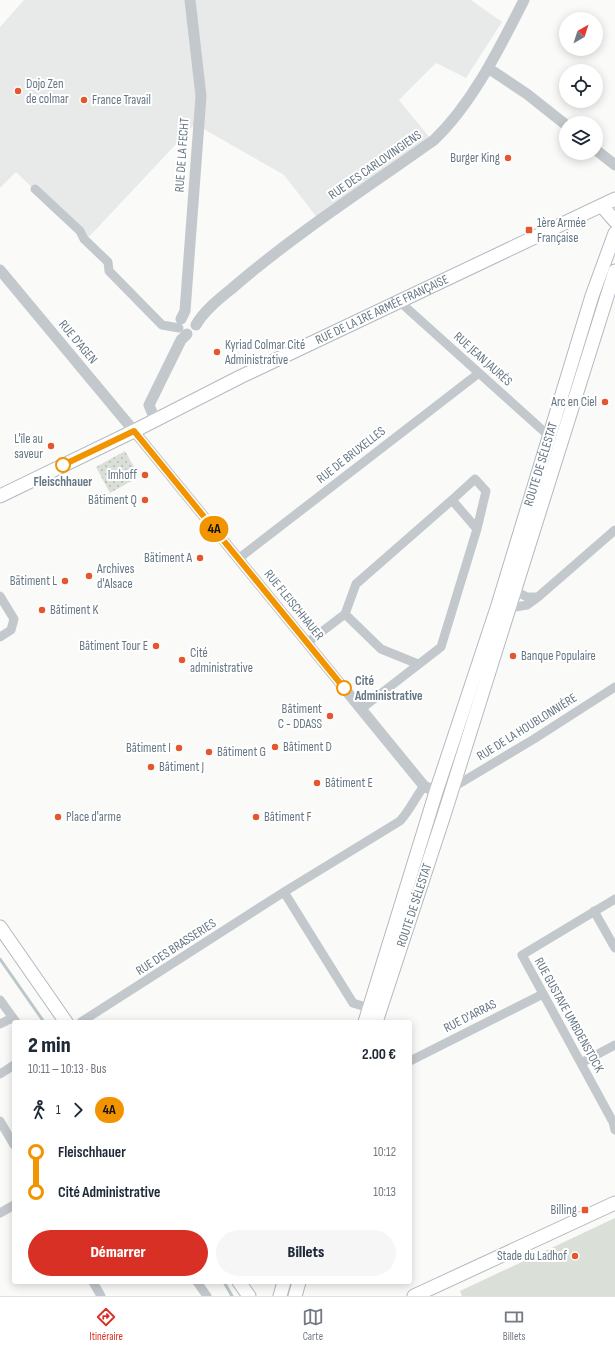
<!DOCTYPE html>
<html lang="fr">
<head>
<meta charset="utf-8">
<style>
  :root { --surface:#fff; --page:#f6f6f7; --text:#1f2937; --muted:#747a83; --line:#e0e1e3; --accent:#d93025 }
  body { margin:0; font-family:"Sofia Sans Condensed",sans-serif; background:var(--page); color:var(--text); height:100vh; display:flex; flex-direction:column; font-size:15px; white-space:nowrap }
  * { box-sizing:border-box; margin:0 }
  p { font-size:13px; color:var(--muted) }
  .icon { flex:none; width:22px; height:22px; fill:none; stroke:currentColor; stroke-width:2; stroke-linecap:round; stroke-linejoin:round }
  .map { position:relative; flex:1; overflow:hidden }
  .drawer { position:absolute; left:12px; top:1020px; width:400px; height:264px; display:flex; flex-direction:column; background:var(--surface); border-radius:4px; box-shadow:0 2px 10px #0003 }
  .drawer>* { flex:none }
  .badge { padding:0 8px; border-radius:13px; font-size:14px; line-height:26px }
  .needle { width:26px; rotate:39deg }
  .controls { position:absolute; left:559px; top:12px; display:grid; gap:8px }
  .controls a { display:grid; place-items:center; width:44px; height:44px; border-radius:50%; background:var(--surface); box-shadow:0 2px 10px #0003; font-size:20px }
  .map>.badge { position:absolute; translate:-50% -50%; box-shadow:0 0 0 2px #fff }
  .legs { display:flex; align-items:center; gap:6px; height:44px; padding:0 16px; font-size:13px }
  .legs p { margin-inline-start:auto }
  .overview { display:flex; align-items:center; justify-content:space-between; height:68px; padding:0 16px }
  h1 { font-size:22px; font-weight:800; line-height:30px }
  .primary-button { display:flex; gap:8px; margin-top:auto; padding:8px 16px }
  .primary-button a { flex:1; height:46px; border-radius:24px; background:var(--accent); color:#fff; font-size:16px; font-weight:800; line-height:46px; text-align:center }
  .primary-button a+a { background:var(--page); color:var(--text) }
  ul { padding:0 16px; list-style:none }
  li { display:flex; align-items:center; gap:14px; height:40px; font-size:15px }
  li i { display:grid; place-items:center; width:6px; height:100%; margin:0 5px; background:currentColor }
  li i::after { content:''; width:10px; height:10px; margin:-5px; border:3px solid; border-radius:50%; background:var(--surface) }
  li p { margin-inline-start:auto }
  li:first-child i { background:linear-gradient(#0000 50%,currentColor 0) }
  li:last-child i { background:linear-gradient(currentColor 50%,#0000 0) }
  .menu { display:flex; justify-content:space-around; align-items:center; height:56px; border-top:1px solid var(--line); background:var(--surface); font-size:11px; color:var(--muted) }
  .menu a { display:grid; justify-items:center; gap:2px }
  .menu .active { color:var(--accent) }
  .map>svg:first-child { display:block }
  .built { fill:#e8e9e9 }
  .grass { fill:url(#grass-dots) }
  .garden { fill:#dadfd7 }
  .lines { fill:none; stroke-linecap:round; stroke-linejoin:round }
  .stream { stroke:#bbc7cb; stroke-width:3 }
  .secondary-casing { stroke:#b3babf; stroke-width:15 }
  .minor { stroke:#c3c8cc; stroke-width:9 }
  .tertiary { stroke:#c3c8cc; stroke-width:11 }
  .secondary { stroke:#fff; stroke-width:13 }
  .line-1-casing { stroke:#fff; stroke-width:9 }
  .line-1 { stroke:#f29400; stroke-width:6 }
  .poi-dot { fill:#e4572e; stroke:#fff; stroke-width:1.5 }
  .stop-1-dot { fill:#fff; stroke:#f29400; stroke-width:2 }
  .labels { text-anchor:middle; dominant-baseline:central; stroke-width:4; stroke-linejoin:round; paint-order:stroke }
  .poi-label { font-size:13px; fill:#657683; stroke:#fff; text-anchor:start }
  .street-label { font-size:13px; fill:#657683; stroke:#fff }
  .stop-label { font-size:13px; font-weight:bold; fill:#657683; stroke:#fff }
</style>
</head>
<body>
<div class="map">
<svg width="615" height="1296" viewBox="0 0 615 1296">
  <defs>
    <pattern id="grass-dots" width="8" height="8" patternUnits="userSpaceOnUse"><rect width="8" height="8" fill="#dadfd7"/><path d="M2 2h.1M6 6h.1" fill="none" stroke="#b4b9b4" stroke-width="1.8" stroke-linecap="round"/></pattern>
  </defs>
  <rect width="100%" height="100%" fill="#fafaf8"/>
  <path class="built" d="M24 0H471L502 22 466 78 436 63 399 100 430 138 319 220 284 175 195 124 86 240 16 172 0 188V27Z"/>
  <path class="grass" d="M125 451 134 467 128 470 133 480 110 493 96 467Z"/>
  <path class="garden" d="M615 1218V1296H462L460 1291Z"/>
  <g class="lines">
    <path class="stream" d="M0 959 44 1022
      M224 1282 232 1296"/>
    <g class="secondary-casing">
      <g id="secondary">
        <path d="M602 206 615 221"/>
        <path id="s1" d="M0 496 134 431 240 377 615 199"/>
        <path d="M0 927 66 1022"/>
        <path id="s2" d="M365 1022 436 792 498 605 592 296 615 233"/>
        <path id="s3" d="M376 1022 444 815 615 271"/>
        <path d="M239 1282 249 1296"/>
        <path d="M280 1296 284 1282"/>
        <path d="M295 1296 299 1282"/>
        <path d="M414 1296 615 1203"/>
      </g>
    </g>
    <path class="minor" d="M35 189 80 231 84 239 108 262 109 271 162 325 179 328
      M400 302 549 436
      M452 500 475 479 486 491 477 529
      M238 559 479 373
      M515 591 527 597H538
      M0 596 14 619 11 630 0 637
      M509 608 527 605 538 597 615 530
      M345 614 381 649 418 664
      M307 643 345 614 356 584 452 500 477 529 441 647 361 709
      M452 788 534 739 615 687
      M284 892 353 1003 369 1008
      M615 899 522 955 613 1122 615 1130
      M594 911 615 948
      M0 1000 16 1022
      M81 1022 284 892 400 821C410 810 415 798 424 786
      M0 1024 12 1018
      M410 1061 543 994
      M581 1063 615 1045
      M0 1074 14 1065
      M0 1121 14 1145
      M0 1213 14 1205
      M93 1282 101 1296
      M197 1282 207 1296"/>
    <path class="tertiary" d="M488 68 527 94 566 125
      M596 150 615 165
      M0 270 134 431 424 786 436 792
      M181 319 185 311 201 96 190 0
      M196 325C205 309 222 297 236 285 298 232 368 187 434 140 473 103 500 47 524 0
      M155 420 149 405 181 340 187 334"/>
    <use href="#secondary" class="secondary"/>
  </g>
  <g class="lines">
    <g class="line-1-casing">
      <path id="line-1" d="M63 465 134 431 344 688"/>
    </g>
    <use href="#line-1" class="line-1"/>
  </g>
  <g class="poi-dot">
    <circle cx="18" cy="91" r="4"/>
    <circle cx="84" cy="100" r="4"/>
    <circle cx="508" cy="158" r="4"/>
    <rect x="525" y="226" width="8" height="8" rx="2"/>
    <circle cx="217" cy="352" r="4"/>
    <circle cx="605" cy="402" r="4"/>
    <circle cx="51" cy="446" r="4"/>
    <circle cx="145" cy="475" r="4"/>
    <circle cx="145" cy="500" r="4"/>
    <circle cx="200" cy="558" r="4"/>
    <circle cx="89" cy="576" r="4"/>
    <circle cx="65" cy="581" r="4"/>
    <circle cx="42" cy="610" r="4"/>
    <circle cx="156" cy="646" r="4"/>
    <circle cx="513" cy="656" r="4"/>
    <circle cx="182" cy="660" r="4"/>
    <circle cx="330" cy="716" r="4"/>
    <circle cx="275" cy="747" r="4"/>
    <circle cx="179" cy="748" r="4"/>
    <circle cx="209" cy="752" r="4"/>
    <circle cx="151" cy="767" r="4"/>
    <circle cx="317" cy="783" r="4"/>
    <circle cx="58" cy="817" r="4"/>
    <circle cx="256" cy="817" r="4"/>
    <rect x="581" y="1206" width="8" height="8" rx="2"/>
    <circle cx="575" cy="1256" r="4"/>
  </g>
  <g class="stop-1-dot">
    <circle cx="63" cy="465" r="7"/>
    <circle cx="344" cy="688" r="7"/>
  </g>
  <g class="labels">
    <g class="poi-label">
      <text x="26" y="84">Dojo Zen<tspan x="26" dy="15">de colmar</tspan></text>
      <text x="92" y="100">France Travail</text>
      <text x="500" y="158" text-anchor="end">Burger King</text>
      <text x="537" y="223">1ère Armée<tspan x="537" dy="15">Française</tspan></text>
      <text x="225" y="345">Kyriad Colmar Cité<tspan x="225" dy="15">Administrative</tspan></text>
      <text x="597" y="402" text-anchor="end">Arc en Ciel</text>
      <text x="43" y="439" text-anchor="end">L'île au<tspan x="43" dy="15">saveur</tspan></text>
      <text x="137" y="475" text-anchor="end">Imhoff</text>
      <text x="137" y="500" text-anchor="end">Bâtiment Q</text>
      <text x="192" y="558" text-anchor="end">Bätiment A</text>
      <text x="97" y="569">Archives<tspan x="97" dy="15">d'Alsace</tspan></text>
      <text x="57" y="581" text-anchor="end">Bätiment L</text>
      <text x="50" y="610">Bâtiment K</text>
      <text x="148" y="646" text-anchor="end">Bâtiment Tour E</text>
      <text x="190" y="653">Cité<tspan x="190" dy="15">administrative</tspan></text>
      <text x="521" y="656">Banque Populaire</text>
      <text x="322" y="709" text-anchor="end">Bâtiment<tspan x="322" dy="15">C - DDASS</tspan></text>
      <text x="283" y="747">Bâtiment D</text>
      <text x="171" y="748" text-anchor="end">Bâtiment I</text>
      <text x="217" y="752">Bâtiment G</text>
      <text x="159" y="767">Bâtiment J</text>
      <text x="325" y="783">Bâtiment E</text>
      <text x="66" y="817">Place d'arme</text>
      <text x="264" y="817">Bâtiment F</text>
      <text x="577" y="1210" text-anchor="end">Billing</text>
      <text x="567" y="1256" text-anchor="end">Stade du Ladhof</text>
    </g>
    <g class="street-label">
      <text transform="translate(182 155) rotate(-86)">RUE DE LA FECHT</text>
      <text transform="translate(375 165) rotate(-35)">RUE DES CARLOVINGIENS</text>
      <text stroke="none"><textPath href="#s1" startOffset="425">RUE DE LA 1RE ARMÉE FRANÇAISE</textPath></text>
      <text transform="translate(78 342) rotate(50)">RUE D'AGEN</text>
      <text transform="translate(483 359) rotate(42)">RUE JEAN JAURÈS</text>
      <text transform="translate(351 455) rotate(-38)">RUE DE BRUXELLES</text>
      <text stroke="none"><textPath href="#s2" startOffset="585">ROUTE DE SÉLESTAT</textPath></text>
      <text transform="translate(294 605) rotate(51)">RUE FLEISCHHAUER</text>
      <text transform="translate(527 727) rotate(-32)">RUE DE LA HOUBLONNIÈRE</text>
      <text stroke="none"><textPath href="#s3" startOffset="123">ROUTE DE SÉLESTAT</textPath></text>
      <text transform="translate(176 947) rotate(-33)">RUE DES BRASSERIES</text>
      <text transform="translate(569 1015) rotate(61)">RUE GUSTAVE UMBDENSTOCK</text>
      <text transform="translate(470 1016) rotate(-27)">RUE D'ARRAS</text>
    </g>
    <g class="stop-label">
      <text x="63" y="482">Fleischhauer</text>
      <text x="355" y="681" text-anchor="start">Cité<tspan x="355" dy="15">Administrative</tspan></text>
    </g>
  </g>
</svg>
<div class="controls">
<a><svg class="needle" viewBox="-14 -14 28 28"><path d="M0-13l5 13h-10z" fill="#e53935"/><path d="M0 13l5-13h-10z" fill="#747a83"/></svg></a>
<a><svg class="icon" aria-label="locate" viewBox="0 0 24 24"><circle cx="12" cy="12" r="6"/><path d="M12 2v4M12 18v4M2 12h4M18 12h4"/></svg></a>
<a><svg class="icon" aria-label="layers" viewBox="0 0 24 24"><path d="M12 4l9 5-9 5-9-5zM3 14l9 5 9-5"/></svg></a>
</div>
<b class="badge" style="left:214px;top:529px;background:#f29400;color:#111">4A</b>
<section class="drawer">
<div class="overview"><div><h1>2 min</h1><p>10:11 – 10:13 · Bus</p></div><b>2.00 €</b></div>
<div class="legs"><svg class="icon" aria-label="walk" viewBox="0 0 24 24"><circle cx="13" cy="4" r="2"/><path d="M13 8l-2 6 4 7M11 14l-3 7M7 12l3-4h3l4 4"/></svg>1<svg class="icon" aria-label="forward" viewBox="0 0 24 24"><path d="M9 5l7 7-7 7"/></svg><b class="badge" style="background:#f29400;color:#111">4A</b></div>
<ul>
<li><i style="color:#f29400"></i><b>Fleischhauer</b><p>10:12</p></li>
<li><i style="color:#f29400"></i><b>Cité Administrative</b><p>10:13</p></li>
</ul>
<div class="primary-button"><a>Démarrer</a><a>Billets</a></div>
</section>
</div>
<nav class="menu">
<a class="active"><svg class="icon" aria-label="directions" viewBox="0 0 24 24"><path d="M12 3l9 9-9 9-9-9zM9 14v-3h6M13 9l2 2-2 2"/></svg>Itinéraire</a>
<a><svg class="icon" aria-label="map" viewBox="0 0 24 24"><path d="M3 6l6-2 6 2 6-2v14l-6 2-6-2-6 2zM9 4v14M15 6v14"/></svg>Carte</a>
<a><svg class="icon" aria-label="tickets" viewBox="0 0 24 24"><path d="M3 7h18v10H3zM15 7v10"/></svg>Billets</a>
</nav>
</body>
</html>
